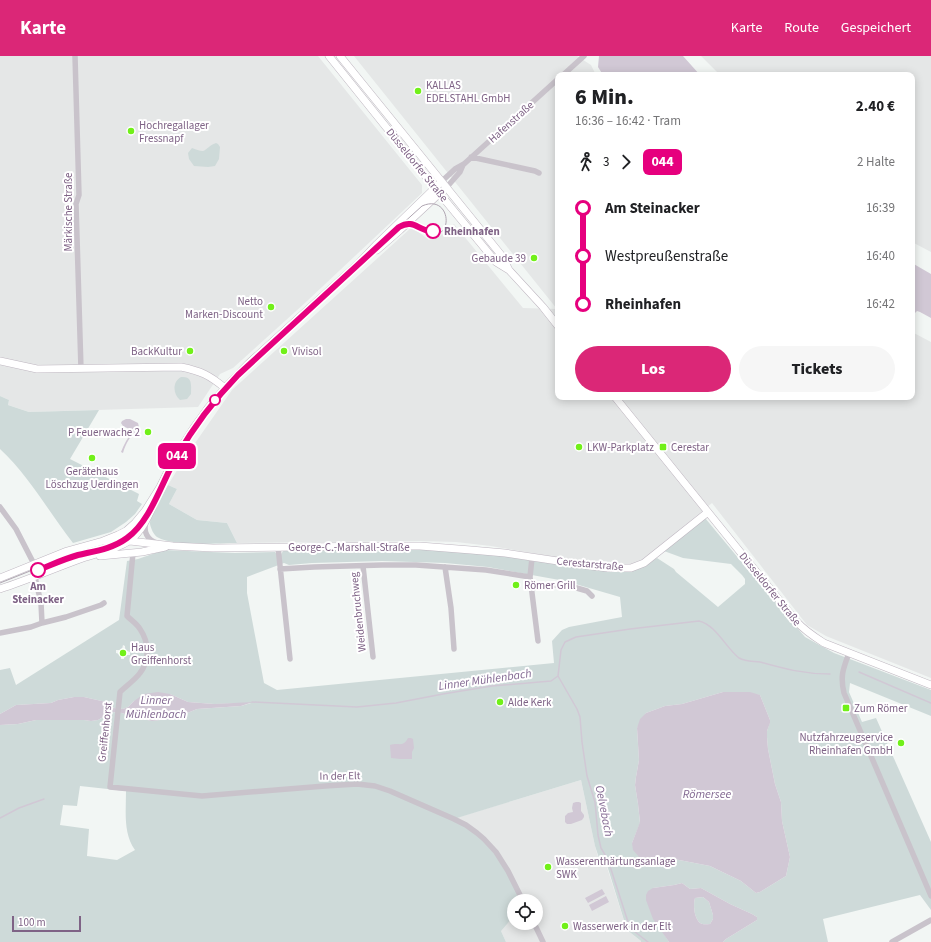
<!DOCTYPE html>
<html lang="de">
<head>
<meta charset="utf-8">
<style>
  :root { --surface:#fff; --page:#f6f6f6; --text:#202124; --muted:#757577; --accent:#db2777 }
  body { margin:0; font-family:"Source Sans 3",sans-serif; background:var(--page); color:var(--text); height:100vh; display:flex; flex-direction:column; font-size:15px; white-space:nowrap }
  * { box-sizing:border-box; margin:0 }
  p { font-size:13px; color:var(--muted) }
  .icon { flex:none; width:22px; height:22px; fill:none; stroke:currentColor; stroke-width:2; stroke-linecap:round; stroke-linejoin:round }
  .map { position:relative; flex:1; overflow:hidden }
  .side { position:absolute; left:555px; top:16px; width:360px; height:328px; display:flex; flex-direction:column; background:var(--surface); border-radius:8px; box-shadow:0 2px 10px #0003 }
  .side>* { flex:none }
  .badge { padding:0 8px; border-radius:6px; font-size:14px; line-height:26px }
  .buttons { position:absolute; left:507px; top:838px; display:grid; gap:8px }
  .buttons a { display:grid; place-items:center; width:36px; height:36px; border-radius:50%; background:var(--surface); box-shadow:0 2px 10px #0003; font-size:20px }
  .scale { position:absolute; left:12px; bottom:10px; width:69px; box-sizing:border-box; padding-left:4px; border:2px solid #7f6386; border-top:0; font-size:11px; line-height:14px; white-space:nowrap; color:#7f6386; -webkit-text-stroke:3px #fff; paint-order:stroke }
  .map>.badge { position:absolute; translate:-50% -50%; box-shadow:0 0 0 2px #fff }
  .legs { display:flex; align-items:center; gap:6px; height:44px; padding:0 20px; font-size:13px }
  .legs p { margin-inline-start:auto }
  .overview { display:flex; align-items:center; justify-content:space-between; height:68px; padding:0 20px }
  h1 { font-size:22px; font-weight:800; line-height:30px }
  .cta { display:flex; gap:8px; margin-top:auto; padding:8px 20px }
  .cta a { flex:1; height:46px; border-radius:24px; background:var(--accent); color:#fff; font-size:16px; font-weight:800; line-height:46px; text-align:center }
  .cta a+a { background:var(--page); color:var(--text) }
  ul { padding:0 20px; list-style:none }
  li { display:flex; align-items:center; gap:14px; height:48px; font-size:15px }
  li i { display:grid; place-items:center; width:6px; height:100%; margin:0 5px; background:currentColor }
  li i::after { content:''; width:10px; height:10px; margin:-5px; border:3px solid; border-radius:50%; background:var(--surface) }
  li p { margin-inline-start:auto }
  li:first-child i { background:linear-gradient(#0000 50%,currentColor 0) }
  li:last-child i { background:linear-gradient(currentColor 50%,#0000 0) }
  header { display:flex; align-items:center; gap:24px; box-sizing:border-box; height:56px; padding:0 20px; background:var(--accent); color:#fff }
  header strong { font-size:19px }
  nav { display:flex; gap:22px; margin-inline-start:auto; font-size:14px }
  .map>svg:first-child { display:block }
  .built { fill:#e5e7e7 }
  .green { fill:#cedad9; fill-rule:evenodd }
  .water { fill:#d1c8d5; fill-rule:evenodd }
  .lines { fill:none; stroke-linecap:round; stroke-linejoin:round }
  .stream { stroke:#d1c8d5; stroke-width:1.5 }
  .secondary-casing { stroke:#bfb7c1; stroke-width:8 }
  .street { stroke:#c9c3cb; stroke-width:5.5 }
  .secondary { stroke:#fff; stroke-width:7 }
  .tram { stroke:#afa5b1; stroke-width:1 }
  .line-1-casing { stroke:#fff; stroke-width:9 }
  .line-1 { stroke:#e6007e; stroke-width:6 }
  .poi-dot { fill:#71f019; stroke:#fff; stroke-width:1.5 }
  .stop-1-dot { fill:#fff; stroke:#e6007e; stroke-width:2 }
  .labels { text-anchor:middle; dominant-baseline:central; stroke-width:4; stroke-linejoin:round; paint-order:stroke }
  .poi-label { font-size:11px; fill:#7f6386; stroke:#fff; text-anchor:start }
  .street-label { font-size:11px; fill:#7f6386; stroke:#fff }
  .stop-label { font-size:11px; font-weight:bold; fill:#7f6386; stroke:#fff; text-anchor:start }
  .water-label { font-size:12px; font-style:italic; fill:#826891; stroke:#fff }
</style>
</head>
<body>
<header>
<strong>Karte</strong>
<nav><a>Karte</a><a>Route</a><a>Gespeichert</a></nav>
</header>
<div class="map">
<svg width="931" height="886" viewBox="0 0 931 886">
  <rect width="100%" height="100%" fill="#f2f6f4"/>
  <path class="built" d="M0 0H318L422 129V137L306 246 233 312 220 318 198 351 29 356 8 349 9 344 0 340Z
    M354 0H577L591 9 596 19H558V341H912V276L931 286V622L826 580 807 569 712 447 639 507 628 509H611L560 502 491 490 456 486 421 485 237 487 227 467 197 464 169 448 177 433 168 429 184 403 232 334 412 171 429 184 440 180 454 168 523 252 557 253Z
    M701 0H931V196L912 186V19H720Z
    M581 724 595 790 600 808 605 805 627 874 641 885V886H506L500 873 514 859V867H536V845H525L456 762Z"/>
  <path class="green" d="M216 87 218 88 220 91 219 103 215 110 208 111 194 110 189 103 188 97 192 92C195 93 200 95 203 95 207 94 209 89 216 87Z
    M181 321C193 320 191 329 191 338L187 343 180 344C173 338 172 326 181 321Z
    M0 340 9 344 8 349 29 356 99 354 70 403 139 438 137 445 142 448 135 458 126 466 111 476 73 487C48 455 30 421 0 393Z
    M168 429 177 433 169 448 197 464 227 467 237 487C216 487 175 491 157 481 154 479 151 473 150 468 149 461 164 437 168 429Z
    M705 462 754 521 805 581 834 597 931 634V660L850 627 849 636 862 666 876 662 931 786V854L920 839 823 863 828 886H723L726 883 757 864V861L752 858 730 848 701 832 690 833 682 827 674 829 653 832 664 878 669 886H641V885L627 874 606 806 601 808 595 790 581 724 457 762 485 781 525 845H514V860L501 875 506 886H0V669L18 668 36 664H84L91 665 98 664 112 656 122 657 137 662 152 665 169 663 185 658 197 653 241 650 251 647 214 648 188 646 170 638 134 645 128 651 123 653 114 652 106 646 84 641H74L58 644 51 647 16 649 0 658V614L10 612 16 629 119 564 127 505 138 503 164 494 235 497 275 496 281 504C281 500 280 497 285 494L420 492 640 512 657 502 674 513 676 516 718 551 745 528V523L742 519 731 508 683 502 664 495ZM382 505 445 507 488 511 565 525 620 541 622 561 569 571 562 574 552 585 554 607 277 634 264 627 247 537V521L284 507 289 509 312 507ZM123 589 125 590C125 594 126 595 130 596V599H127L124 600V603H121V600L119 598 116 597V594H120L122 593ZM723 636 760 639 770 664V666L767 675V681L768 693 775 728 781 746 782 765 790 801 786 820 760 836 756 837 741 825 710 810 669 802 661 808 632 787 640 767 638 748 635 729 636 721 639 704 637 672 646 657 665 650 682 648ZM80 730 126 735C126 755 123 777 135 794L117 804 87 800 89 773 60 769 63 749 77 750Z
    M703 841 709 846 713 859V863L710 868C707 868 703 869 700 867 694 862 693 849 695 842Z"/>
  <path class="water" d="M599 0H683L700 19H603L598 11Z
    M912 207 931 218V262L920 256 917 255 915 257 912 255Z
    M126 363H130L138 367 139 371V374C130 379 126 387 123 397L121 396C124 388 128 381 133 375L123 370 121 367 122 365Z
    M158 636 170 638 188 646 214 648 253 646 241 650 197 653 185 658 169 663 152 665 137 662 122 657 112 656 98 664 91 665 84 664H36L18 668 0 669V658L16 649 51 647 58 644 74 641H84L106 646 114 652 123 653 128 651 134 645 144 638Z
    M723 636H750L760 639 770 664V667L767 675V681L768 693 775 728 781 746 782 765 790 801 786 820 760 836 756 837 741 825 710 810 669 802 661 808H645L633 794 632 787 640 766 638 748 635 729 636 721 639 704 637 672 640 663 646 657 665 650 682 648Z
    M408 682H411L413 683 414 692 412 696V703H400L391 702 390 689C399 686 403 692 408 682Z
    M576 746H579L581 747V755L584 759V761L582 764 571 768H567L565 766V760L568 757 573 756 572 752 573 747Z
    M682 827 690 833 701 832 730 848 752 858 757 861V864L726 883 723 886H669L653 863 646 844V839L648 835 653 832 674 829ZM703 841 709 846 713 859V863L710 868C707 868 703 869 700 867 694 862 693 849 695 842Z
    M602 833 605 838 588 847 585 842Z
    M606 840 609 846 592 855 589 849Z"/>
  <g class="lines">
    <path class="stream" d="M859 616 931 647
      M558 620 577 653 580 661 582 686 587 720 595 746 598 779 601 792 608 804 630 872 648 886
      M252 646 357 651 396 647 443 638 492 630 551 625 558 620 561 594 565 586 576 581 630 573 699 565C716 569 726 592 739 602 746 606 753 605 760 606 785 613 804 618 830 618
      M0 762 19 752 44 743"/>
    <g class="secondary-casing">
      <path id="secondary" d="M329 0 435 132 496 206 509 214
        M340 0 502 200 509 214 543 251 558 270
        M377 194 400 174 442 135
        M0 305 37 313 181 311C201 315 209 319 225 332
        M615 341 796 565C804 574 813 580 824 587L931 629
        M103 485H130L173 490 213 492 385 490H420L471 494 505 497 591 510 608 512H631L644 507 708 456
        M100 500 142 496 165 491
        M0 522 67 495 103 485 118 479 126 475 135 467 145 455 160 431 175 401 195 370 208 352 225 332 248 308 358 208 377 188 441 126
        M0 533C28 524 55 512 83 502 98 497 115 494 129 485 142 476 149 459 155 445"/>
    </g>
    <path class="street" d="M75 0 79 139 76 148 81 313
      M563 19 584 0
      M471 101 535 115 539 117
      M441 126 455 113 464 108 558 23
      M446 132 460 116 463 109
      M0 451 16 473 34 508
      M146 466C143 475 147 484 157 487
      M278 491 290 603
      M133 497 127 560C131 564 137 568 140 573 149 586 150 604 140 617 135 624 126 630 120 636L110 731 202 740 325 730 357 728 375 730 390 735 454 763 466 769 477 777 484 783 496 796 508 815 523 845
      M532 502 530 521 538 585
      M363 510 373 601
      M445 511 451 552 454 593
      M280 513 314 511 382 509H416L486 514 530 521
      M35 521 41 547 42 567
      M531 532 563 528 587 535 592 540
      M0 577 31 571 42 567 66 561 101 549 104 547
      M849 597C843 613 840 620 844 637L931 840
      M534 867 543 886
      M892 886 931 864"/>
    <use href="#secondary" class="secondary"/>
    <path class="tram" d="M0 527 65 501 113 487 124 482 134 473 143 463 175 400 184 385 208 351 225 331 248 308 422 150C451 137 455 185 428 178 423 177 419 172 415 169"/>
  </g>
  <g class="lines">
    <g class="line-1-casing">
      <path id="line-1" d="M38 514C51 509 64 503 78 499 95 495 112 493 127 482 151 465 162 425 177 400 194 370 214 344 238 319L399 171C415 162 418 176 433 175"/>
    </g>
    <use href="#line-1" class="line-1"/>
  </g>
  <g class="poi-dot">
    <circle cx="418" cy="35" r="4"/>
    <circle cx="131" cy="75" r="4"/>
    <circle cx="534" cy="202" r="4"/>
    <circle cx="271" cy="251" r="4"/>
    <circle cx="190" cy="295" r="4"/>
    <circle cx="284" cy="295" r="4"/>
    <circle cx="148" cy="376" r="4"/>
    <circle cx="579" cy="391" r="4"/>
    <rect x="659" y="387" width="8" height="8" rx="2"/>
    <circle cx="92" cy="402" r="4"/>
    <circle cx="516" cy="529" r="4"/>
    <circle cx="123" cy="597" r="4"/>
    <circle cx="500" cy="646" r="4"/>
    <rect x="842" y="648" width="8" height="8" rx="2"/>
    <circle cx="901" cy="687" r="4"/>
    <circle cx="548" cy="811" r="4"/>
    <circle cx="565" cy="870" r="4"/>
  </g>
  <g class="stop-1-dot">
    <circle cx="433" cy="175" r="7"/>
    <circle cx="215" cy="344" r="5"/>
    <circle cx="38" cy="514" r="7"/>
  </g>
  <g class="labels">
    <g class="poi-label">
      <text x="426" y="29">KALLAS<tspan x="426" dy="13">EDELSTAHL GmbH</tspan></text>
      <text x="139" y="69">Hochregallager<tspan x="139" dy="13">Fressnapf</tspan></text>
      <text x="526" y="202" text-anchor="end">Gebaude 39</text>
      <text x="263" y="245" text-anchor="end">Netto<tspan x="263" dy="13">Marken-Discount</tspan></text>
      <text x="182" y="295" text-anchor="end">BackKultur</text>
      <text x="292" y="295">Vivisol</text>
      <text x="140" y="376" text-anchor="end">P Feuerwache 2</text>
      <text x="587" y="391">LKW-Parkplatz</text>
      <text x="671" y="391">Cerestar</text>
      <text x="92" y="415" text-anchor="middle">Gerätehaus<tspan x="92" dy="13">Löschzug Uerdingen</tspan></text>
      <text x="524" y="529">Römer Grill</text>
      <text x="131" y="591">Haus<tspan x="131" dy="13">Greiffenhorst</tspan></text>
      <text x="508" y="646">Alde Kerk</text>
      <text x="854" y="652">Zum Römer</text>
      <text x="893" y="681" text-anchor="end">Nutzfahrzeugservice<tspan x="893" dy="13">Rheinhafen GmbH</tspan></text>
      <text x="556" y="805">Wasserenthärtungsanlage<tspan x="556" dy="13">SWK</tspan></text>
      <text x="573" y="870">Wasserwerk in der Elt</text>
    </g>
    <g class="street-label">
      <text transform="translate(511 66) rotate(-42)">Hafenstraße</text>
      <text transform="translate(417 109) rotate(51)">Düsseldorfer Straße</text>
      <text transform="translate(68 156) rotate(-90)">Märkische Straße</text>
      <text x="349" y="491">George-C.-Marshall-Straße</text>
      <text transform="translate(590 508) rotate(5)">Cerestarstraße</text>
      <text transform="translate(770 533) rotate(51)">Düsseldorfer Straße</text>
      <text transform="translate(358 556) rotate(-96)">Weidenbruchweg</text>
      <text transform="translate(105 676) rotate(-84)">Greiffenhorst</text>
      <text transform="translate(340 720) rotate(-1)">In der Elt</text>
    </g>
    <g class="stop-label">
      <text x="444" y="175">Rheinhafen</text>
      <text x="38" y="530" text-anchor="middle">Am<tspan x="38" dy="13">Steinacker</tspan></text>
    </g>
    <g class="water-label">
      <text transform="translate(485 624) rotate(-8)">Linner Mühlenbach</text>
      <text x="156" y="644">Linner<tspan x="156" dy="14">Mühlenbach</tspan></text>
      <text x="707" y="738">Römersee</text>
      <text transform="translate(604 755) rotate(79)">Oelvebach</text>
    </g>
  </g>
</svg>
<div class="buttons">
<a><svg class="icon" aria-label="locate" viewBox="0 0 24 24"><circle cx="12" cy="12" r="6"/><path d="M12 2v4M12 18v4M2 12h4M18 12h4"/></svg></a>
</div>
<div class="scale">100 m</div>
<b class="badge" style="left:177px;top:400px;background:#e6007e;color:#fff">044</b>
<section class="side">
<div class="overview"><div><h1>6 Min.</h1><p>16:36 – 16:42 · Tram</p></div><b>2.40 €</b></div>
<div class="legs"><svg class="icon" aria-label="walk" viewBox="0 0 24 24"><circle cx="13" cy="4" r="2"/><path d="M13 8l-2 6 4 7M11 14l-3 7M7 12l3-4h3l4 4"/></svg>3<svg class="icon" aria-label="forward" viewBox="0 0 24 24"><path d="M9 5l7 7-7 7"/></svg><b class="badge" style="background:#e6007e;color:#fff">044</b><p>2 Halte</p></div>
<ul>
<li><i style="color:#e6007e"></i><b>Am Steinacker</b><p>16:39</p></li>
<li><i style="color:#e6007e"></i><span>Westpreußenstraße</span><p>16:40</p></li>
<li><i style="color:#e6007e"></i><b>Rheinhafen</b><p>16:42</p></li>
</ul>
<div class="cta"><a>Los</a><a>Tickets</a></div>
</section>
</div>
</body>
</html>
